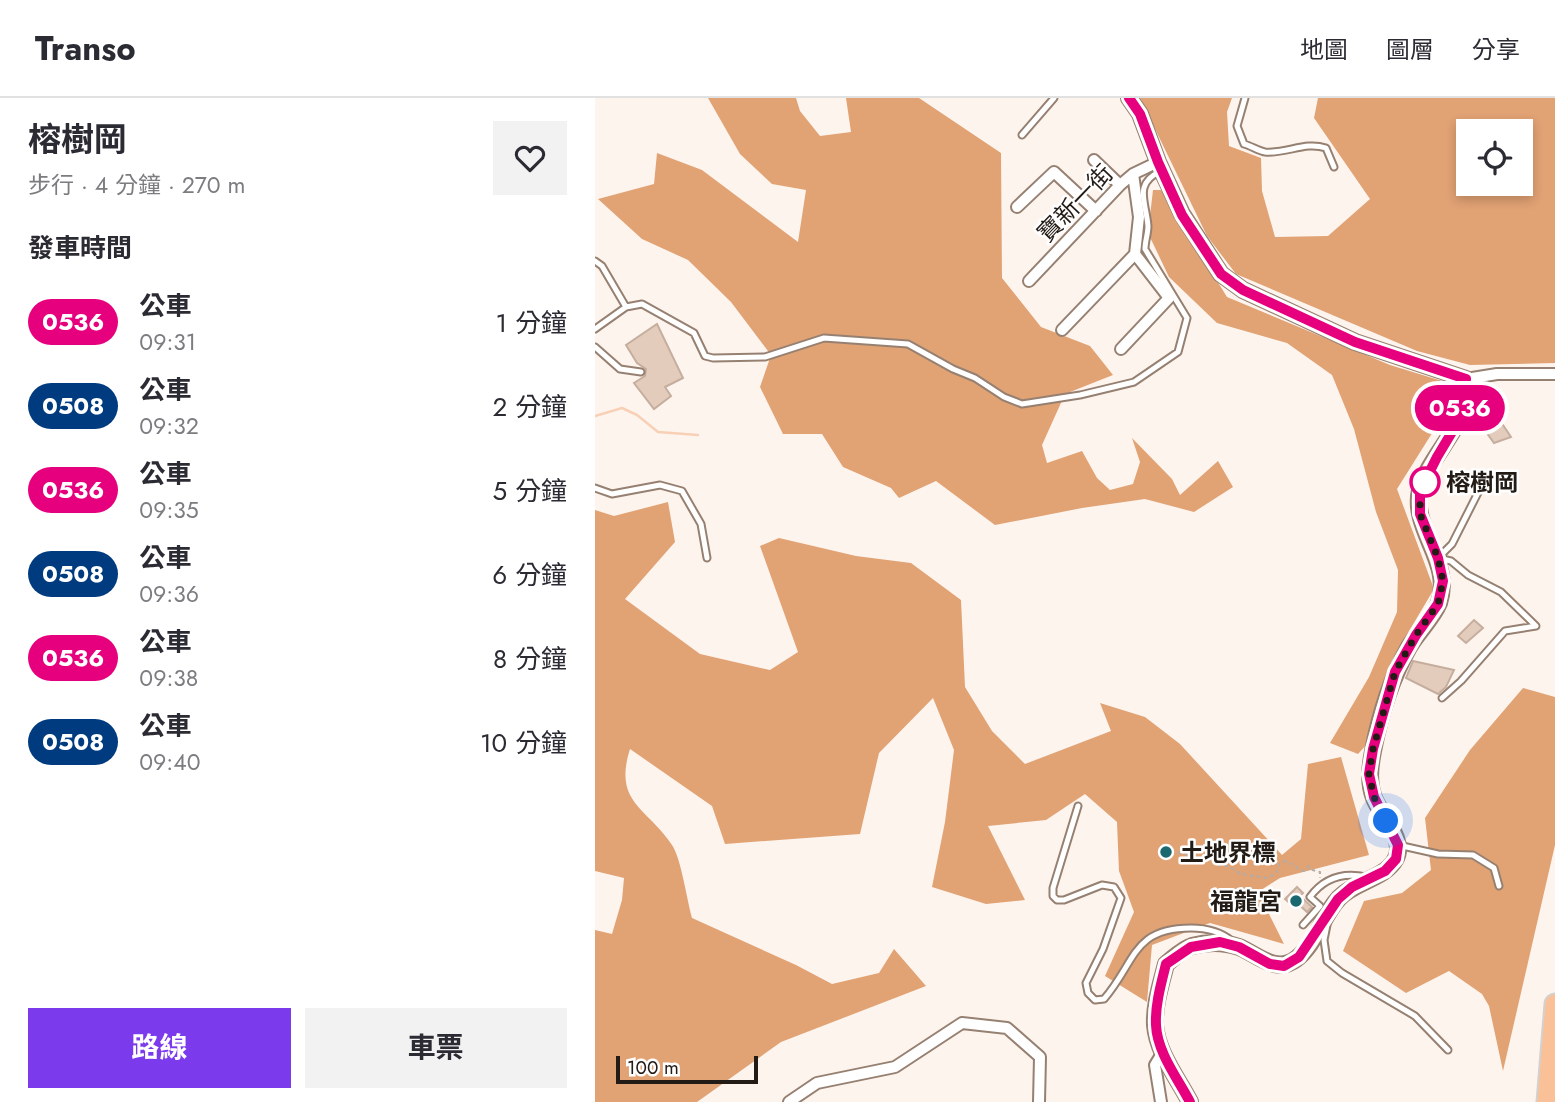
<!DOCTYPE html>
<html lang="zh-TW">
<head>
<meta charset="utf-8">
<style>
  :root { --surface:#fff; --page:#f2f2f3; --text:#2b2b33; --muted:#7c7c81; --line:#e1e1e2; --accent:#7c3aed }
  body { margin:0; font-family:Jost,"Noto Sans TC",sans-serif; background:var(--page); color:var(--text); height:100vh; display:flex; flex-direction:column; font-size:26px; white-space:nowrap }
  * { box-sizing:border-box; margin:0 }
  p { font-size:23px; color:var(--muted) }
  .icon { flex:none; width:38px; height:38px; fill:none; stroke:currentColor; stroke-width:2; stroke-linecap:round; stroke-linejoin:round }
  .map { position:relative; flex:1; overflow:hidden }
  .sheet { display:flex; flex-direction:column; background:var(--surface); width:595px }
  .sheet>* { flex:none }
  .badge { padding:0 14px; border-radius:23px; font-size:24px; line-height:46px }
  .controls { position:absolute; left:861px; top:21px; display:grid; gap:14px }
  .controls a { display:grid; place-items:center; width:77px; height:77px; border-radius:0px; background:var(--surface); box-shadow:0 4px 10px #0003; font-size:35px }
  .scale { position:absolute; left:21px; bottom:18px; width:142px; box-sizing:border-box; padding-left:7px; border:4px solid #231b15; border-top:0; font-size:19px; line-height:24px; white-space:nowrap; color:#231b15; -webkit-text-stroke:5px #fff; paint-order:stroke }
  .you { position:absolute; width:35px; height:35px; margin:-18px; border:5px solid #fff; border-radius:50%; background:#1a73e8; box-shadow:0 0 0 10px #1a73e833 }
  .map>.badge { position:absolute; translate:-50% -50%; box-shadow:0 0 0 4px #fff }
  h2 { padding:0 28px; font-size:26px; line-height:63px }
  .round { display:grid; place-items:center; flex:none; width:74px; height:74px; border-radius:0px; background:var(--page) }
  .overview { display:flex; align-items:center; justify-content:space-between; height:119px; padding:0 28px }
  h1 { font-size:33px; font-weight:700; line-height:52px }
  .button { display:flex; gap:14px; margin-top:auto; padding:14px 28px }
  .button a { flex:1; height:80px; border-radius:0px; background:var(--accent); color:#fff; font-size:28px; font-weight:700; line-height:80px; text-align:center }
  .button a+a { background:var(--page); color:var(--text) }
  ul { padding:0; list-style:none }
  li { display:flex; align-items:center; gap:21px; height:84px; padding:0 28px }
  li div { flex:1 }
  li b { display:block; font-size:26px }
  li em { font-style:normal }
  li .badge { min-width:77px; font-weight:700; text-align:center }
  header { display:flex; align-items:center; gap:42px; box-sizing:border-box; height:98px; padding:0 35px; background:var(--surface); border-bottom:2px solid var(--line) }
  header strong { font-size:33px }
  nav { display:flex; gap:38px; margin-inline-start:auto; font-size:24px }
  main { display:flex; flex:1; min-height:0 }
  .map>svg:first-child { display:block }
  .forest { fill:#e1a274; fill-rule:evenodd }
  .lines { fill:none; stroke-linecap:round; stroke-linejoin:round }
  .stream { stroke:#f8d0b5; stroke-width:2.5 }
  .building { fill:#e4ccbc; stroke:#c5ae9e; stroke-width:2 }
  .lane-casing { stroke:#968071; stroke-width:9 }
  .street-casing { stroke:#968071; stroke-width:14 }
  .secondary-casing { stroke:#968071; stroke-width:18 }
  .highway-casing { stroke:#d3d1d0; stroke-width:23 }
  .path { stroke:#b5aca6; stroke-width:2; stroke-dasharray:3.5 3.5; stroke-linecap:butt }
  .lane { stroke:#fff; stroke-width:5 }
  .street { stroke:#fff; stroke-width:10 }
  .secondary { stroke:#feece0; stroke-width:14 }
  .highway { stroke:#fac097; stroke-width:19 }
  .line-casing { stroke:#fff; stroke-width:16 }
  .line { stroke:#e6007e; stroke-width:10 }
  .walk { stroke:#231b15; stroke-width:7; stroke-dasharray:0 12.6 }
  .stop-dot { fill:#fff; stroke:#e6007e; stroke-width:3.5 }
  .poi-dot { fill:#1c6871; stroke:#fff; stroke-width:2.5 }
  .labels { text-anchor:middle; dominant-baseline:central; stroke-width:5; stroke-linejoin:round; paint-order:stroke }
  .street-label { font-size:24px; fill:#231b15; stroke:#fff }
  .stop-label { font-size:24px; font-weight:bold; fill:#231b15; stroke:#fff; text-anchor:start }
  .poi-label { font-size:24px; font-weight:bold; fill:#231b15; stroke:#fff; text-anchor:start }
</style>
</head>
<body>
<header>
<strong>Transo</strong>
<nav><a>地圖</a><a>圖層</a><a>分享</a></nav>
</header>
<main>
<section class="sheet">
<div class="overview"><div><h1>榕樹岡</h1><p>步行 · 4 分鐘 · 270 m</p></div><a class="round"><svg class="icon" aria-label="heart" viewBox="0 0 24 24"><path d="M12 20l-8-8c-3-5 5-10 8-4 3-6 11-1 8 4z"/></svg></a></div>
<h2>發車時間</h2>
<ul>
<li><span class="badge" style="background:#e6007e;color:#fff">0536</span><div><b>公車</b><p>09:31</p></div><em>1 分鐘</em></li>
<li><span class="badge" style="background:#003b80;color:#fff">0508</span><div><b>公車</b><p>09:32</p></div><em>2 分鐘</em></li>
<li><span class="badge" style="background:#e6007e;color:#fff">0536</span><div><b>公車</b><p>09:35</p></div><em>5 分鐘</em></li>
<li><span class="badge" style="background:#003b80;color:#fff">0508</span><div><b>公車</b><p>09:36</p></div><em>6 分鐘</em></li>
<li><span class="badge" style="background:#e6007e;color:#fff">0536</span><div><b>公車</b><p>09:38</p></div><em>8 分鐘</em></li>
<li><span class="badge" style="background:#003b80;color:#fff">0508</span><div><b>公車</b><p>09:40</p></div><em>10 分鐘</em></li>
</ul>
<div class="button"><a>路線</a><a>車票</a></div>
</section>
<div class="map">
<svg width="960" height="1004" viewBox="0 0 960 1004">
  <rect width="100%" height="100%" fill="#fef4ee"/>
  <path class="forest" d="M113 0H201L205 13 225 38 256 34 251 0H324L406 55 407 180 446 229 495 248 518 277 470 296 447 347 452 365 487 353 502 380 515 392 538 386 545 364 537 340 577 381 585 397 623 363 638 389 599 414 550 401 487 410 400 427 341 383 304 400 296 390 248 369 227 336H188L165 289 176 257 136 204 93 162 47 141 3 101 59 86 62 55 107 72 203 144 211 92 177 86 145 56Z
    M545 0H637L632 14 634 48 666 60 667 93 680 139 733 138 775 101 719 20 723 0H960V265L875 267 822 253 641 176 612 138ZM873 33H926V86H873Z
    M558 92H566L632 199 795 267 847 283 856 305 802 391 839 491 797 562 773 645 763 656 735 645 774 579 802 514 803 472 781 414 759 331 737 277 692 245 622 225 574 179 553 135Z
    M73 404 80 444 30 501 105 556 175 572 203 554 165 448 184 440 261 458 316 465 366 502 370 589 397 633 430 666 516 633 505 605 550 619 585 646 687 757 706 741 713 666 746 659 774 757 685 780 663 794 689 846 615 825 557 847 552 904 510 878 539 814 524 773 522 724 490 696 451 722 393 728 430 802 391 806 337 789 350 724 359 652 338 600 284 655 265 736 130 746 117 708 35 651C18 705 52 709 77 747 86 760 92 802 97 820L201 867 237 886 284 875 299 851 331 888 186 944 102 1004H0V832L17 836 27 802 29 780 0 773V412L19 418Z
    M928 590 960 599V747L908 973 894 908 887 896 854 873 811 895 748 853 769 803 807 795 836 772 830 720 875 652Z"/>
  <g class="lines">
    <path class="stream" d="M0 318 27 310 42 317 63 334 103 337"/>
  </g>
  <path class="building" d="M62 226 88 280 70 289 76 298 59 311 39 285 50 278 51 271 42 265 31 247Z
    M902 318 916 339 899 345 889 331Z
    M879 522 888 530 871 545 863 538Z
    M818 563 859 572 851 589 843 596 811 580Z
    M702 789 708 795 705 798 717 809 712 814 701 804 698 808 690 801Z"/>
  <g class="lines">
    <g class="lane-casing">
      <path id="lane" d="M650 0 642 28 649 46C656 48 664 53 670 54 692 56 710 43 731 50L739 69
        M427 37 459 0
        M0 163 7 168 31 209
        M0 231 31 209 47 206 99 235 110 258 118 260 170 259 229 240 313 246 358 271 380 280 409 299 427 306 485 297 539 284 583 254 592 220 550 151C550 143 553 136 553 128 551 103 538 86 566 73
        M0 249 25 271 46 274
        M0 390 17 396 65 387 87 393 106 426 112 460
        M843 460 856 463 873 477 906 494 941 528 910 533 866 583 847 600
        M843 460 857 446 892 377
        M483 708 458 790V798L462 802H469L507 787 519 789 526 800 508 851 491 885 493 895 500 902 509 901C541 864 537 830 596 830 612 830 625 833 637 843
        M803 747 843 756 878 757 899 770 904 788
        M708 827 725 808 715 799C729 780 748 774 771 779
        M732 827 729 842 732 863 747 875 820 918 853 952"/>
    </g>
    <g class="street-casing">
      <path id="street" d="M499 62 525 87
        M422 109 459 74 501 113
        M434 183 525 87 538 76 563 64
        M467 232 540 156 544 119 538 76
        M526 251 574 200 540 156
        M871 281 902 276H960
        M194 1004 222 985 300 969 367 925 412 930 445 959 444 1004
        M566 1004 560 967 568 954"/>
    </g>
    <g class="secondary-casing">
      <path id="secondary" d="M534 0 545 16 563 64 587 116 626 176 648 192 760 244 871 281C868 295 868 314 861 327 850 348 831 369 825 392 816 432 858 464 844 505 838 520 823 534 814 549 796 581 785 616 778 653 775 669 773 684 779 700 786 718 812 743 800 762 790 780 759 784 744 800 727 818 721 846 701 861 681 876 663 857 644 849 629 844 612 844 597 848 587 851 579 860 571 866 566 886 559 907 560 927 562 954 583 981 595 1004"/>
    </g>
    <g class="highway-casing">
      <path id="highway" d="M952 1004 960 906"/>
    </g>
    <path class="path" d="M569 752 609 760 626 768H633L646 776 672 780 681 776 684 766 691 763 708 773 714 771
      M713 767 714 771 725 774V780"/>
    <use href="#lane" class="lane"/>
    <use href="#street" class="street"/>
    <use href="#secondary" class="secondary"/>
    <use href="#highway" class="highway"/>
  </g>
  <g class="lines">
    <g class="line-casing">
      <path id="line" d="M534 0 545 16 563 64 587 117 626 176 648 192 760 244 871 281 863 324 842 359 825 393V416L843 460 848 483 843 506 821 537 800 574 778 651 774 676 779 699 803 747 801 761 790 773 757 789 743 801 704 859 689 868 675 866 644 849 625 844 596 849 571 866C566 886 560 907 561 927 562 954 583 981 595 1004"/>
    </g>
    <use href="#line" class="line"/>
    <path class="walk" d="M791 723 779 699 774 676 778 651 800 574 821 537 843 506 848 483 843 460 825 416V393L834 376 830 384"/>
  </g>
  <circle class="stop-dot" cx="830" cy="384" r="14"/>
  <g class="poi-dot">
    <circle cx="571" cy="754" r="7"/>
    <circle cx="701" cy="803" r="7"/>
  </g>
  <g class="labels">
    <g class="street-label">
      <text transform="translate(480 105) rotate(-46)">寶新一街</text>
    </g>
    <g class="stop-label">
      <text x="851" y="384">榕樹岡</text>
    </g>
    <g class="poi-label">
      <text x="585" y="754">土地界標</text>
      <text x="687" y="803" text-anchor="end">福龍宮</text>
    </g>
  </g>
</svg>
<div class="controls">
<a><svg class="icon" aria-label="locate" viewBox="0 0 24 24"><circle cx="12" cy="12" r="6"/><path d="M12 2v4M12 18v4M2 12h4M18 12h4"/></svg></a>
</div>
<div class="scale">100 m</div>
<div class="you" style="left:791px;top:723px"></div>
<b class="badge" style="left:865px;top:310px;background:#e6007e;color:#fff">0536</b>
</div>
</main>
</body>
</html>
